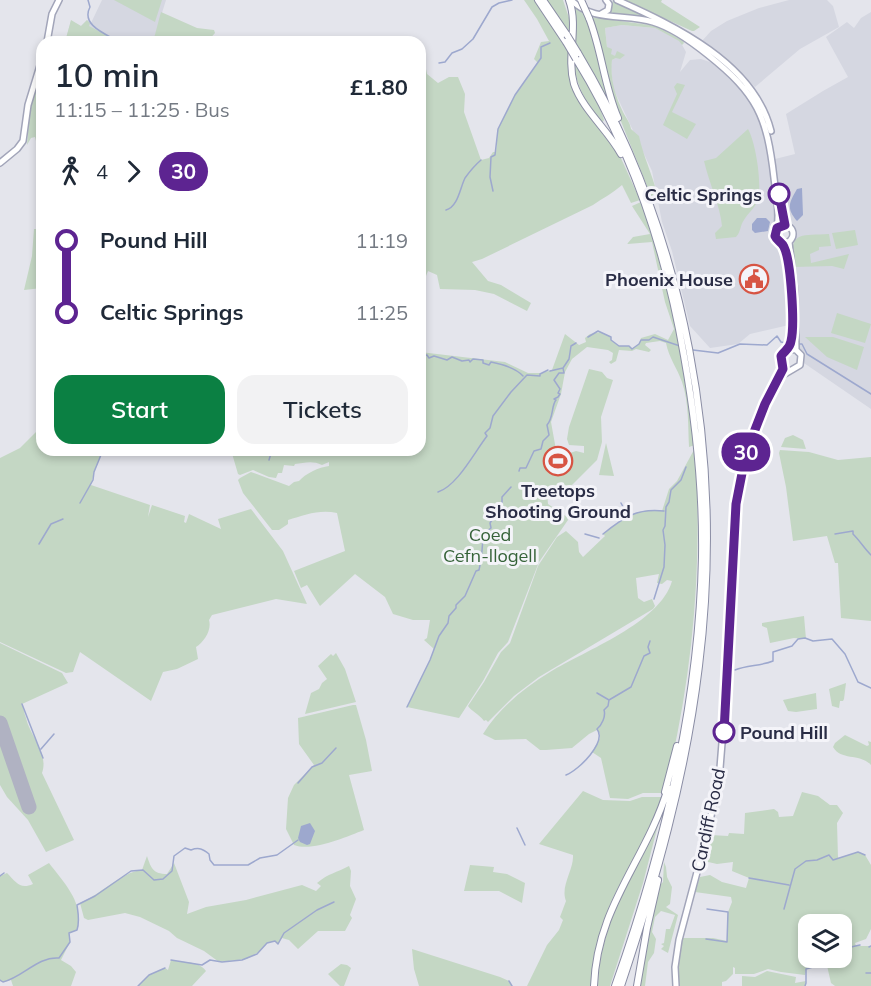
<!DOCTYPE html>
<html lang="en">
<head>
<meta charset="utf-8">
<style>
  :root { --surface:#fff; --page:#f2f2f3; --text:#1f2937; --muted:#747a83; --accent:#0b8043 }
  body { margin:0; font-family:Mulish,sans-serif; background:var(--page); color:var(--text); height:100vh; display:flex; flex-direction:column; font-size:22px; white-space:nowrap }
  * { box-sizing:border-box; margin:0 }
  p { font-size:20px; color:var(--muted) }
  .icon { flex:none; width:33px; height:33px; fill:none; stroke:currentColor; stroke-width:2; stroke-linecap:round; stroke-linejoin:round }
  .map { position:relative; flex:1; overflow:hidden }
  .panel { position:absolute; left:36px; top:36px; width:390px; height:420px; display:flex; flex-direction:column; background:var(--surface); border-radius:18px; box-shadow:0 3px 9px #0003 }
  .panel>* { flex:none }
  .badge { padding:0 12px; border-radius:20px; font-size:21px; line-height:39px }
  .tools { position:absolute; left:798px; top:914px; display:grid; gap:12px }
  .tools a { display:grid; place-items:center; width:54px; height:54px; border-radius:12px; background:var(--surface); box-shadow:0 3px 9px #0003; font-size:30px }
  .map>.badge { position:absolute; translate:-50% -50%; box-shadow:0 0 0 3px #fff }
  .legs { display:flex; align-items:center; gap:9px; height:66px; padding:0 18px; font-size:20px }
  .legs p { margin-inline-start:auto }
  .overview { display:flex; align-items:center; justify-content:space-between; height:102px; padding:0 18px }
  h1 { font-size:33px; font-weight:600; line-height:45px }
  .primary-button { display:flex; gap:12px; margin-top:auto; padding:12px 18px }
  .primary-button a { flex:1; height:69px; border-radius:18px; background:var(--accent); color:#fff; font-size:24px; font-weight:600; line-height:69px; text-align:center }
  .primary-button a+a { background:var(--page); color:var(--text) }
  ul { padding:0 18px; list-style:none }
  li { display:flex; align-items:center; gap:21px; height:72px; font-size:22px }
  li i { display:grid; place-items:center; width:9px; height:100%; margin:0 8px; background:currentColor }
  li i::after { content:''; width:15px; height:15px; margin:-8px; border:4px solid; border-radius:50%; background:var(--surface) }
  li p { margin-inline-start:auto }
  li:first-child i { background:linear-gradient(#0000 50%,currentColor 0) }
  li:last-child i { background:linear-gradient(currentColor 50%,#0000 0) }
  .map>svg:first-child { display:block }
  .built { fill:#d5d7e1 }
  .green { fill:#c4d7c4 }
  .water { fill:#9da8ce }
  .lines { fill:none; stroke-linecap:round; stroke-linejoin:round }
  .stream { stroke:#9da8ce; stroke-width:1.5 }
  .runway { stroke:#b0b2c2; stroke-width:15 }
  .major-casing { stroke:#a2a5b9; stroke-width:8 }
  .highway-casing { stroke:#8a8da4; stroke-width:8 }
  .major { stroke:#fff; stroke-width:5 }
  .highway { stroke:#fff; stroke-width:6 }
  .highway-bridge-casing { stroke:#8a8da4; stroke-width:8; stroke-linecap:butt }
  .highway-bridge { stroke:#fff; stroke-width:6 }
  .line-1-casing { stroke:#fff; stroke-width:14 }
  .line-1 { stroke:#5d2491; stroke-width:9 }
  .stop-1-dot { fill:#fff; stroke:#5d2491; stroke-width:3 }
  .labels { text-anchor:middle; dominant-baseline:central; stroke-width:6; stroke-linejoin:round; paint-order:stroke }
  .stop-label { font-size:18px; font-weight:bold; fill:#2a2d46; stroke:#f4f4f9; text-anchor:end }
  .poi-label { font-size:18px; font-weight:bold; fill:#2a2d46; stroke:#f4f4f9; text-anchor:end }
  .park-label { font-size:18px; fill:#366339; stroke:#f4f4f9 }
  .street-label { font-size:18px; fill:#2a2d46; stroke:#f4f4f9 }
</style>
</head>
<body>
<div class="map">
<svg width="871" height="986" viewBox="0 0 871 986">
  <rect width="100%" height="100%" fill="#e4e5ec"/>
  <path class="built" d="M102 0H166L153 42H65L71 21 81 26 87 20 91 23Z
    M789 0H827L833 6 839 27 800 49 755 87 702 41 711 31 727 21 759 8Z
    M871 12V409L801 361 799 352 789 242 793 232 791 228 785 225 781 209 775 159 795 154 786 114 823 91 848 77 826 37 847 22 854 28 861 18Z
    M622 25 655 28 680 41 686 52 680 72 690 60 701 59 710 62 725 72 745 93 754 108 764 131 777 213 772 234 774 242 782 248 785 257 789 325 750 334 738 344 710 348 690 326 672 251 662 222 652 171 613 88 611 67 612 60 616 58 610 54 607 47 605 28Z"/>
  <path class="green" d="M114 0H162L155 22Z
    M524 0H534L570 52 573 83 620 156 640 200 631 203 622 185C613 193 603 198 593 205L482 259 472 262 488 281 501 285 531 303 527 311 494 294 475 290 440 289 437 275 428 271 420 291V67L425 64 427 74 438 83 449 77H458L465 94 464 112 481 160 489 158 493 152H496L498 129 515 95 538 63 534 59 541 42 549 41 537 19Z
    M545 0H563L569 18 570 36Z
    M613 0 656 20 657 22 610 14Z
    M624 0H662L661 2 700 27 694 31H692Z
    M574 7 585 15 590 26 609 102 574 42 576 18Z
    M161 12 197 28 214 30 215 33 207 42H153Z
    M591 17 657 26 683 41 684 43 682 45 679 41 655 28 622 25 605 28 607 47 612 49 611 54 615 56 617 51 625 55 620 59 616 58 612 60C610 79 615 95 623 112 626 118 630 122 631 129L639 136C643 155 652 174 657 193L651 196 614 104 600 42Z
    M71 20 81 26 87 20 90 23 89 26 116 40V42H65Z
    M573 57 600 108 604 120 602 123C584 100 576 86 573 57Z
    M41 74 42 135 36 141 35 137 31 138 27 145 30 106Z
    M677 83 685 85 672 112 696 124 687 139 663 125 677 94 674 87Z
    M748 129C756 143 762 184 758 200 755 208 748 213 744 220 740 225 741 232 736 237L716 239 715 233 722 226C720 205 709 183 704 161L716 158Z
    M641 202C670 281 683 362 695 445L689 447C688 427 689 402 682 382 677 368 669 358 666 343L660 341 646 343 645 345 651 350 649 352 636 349 632 351 619 350 616 361 611 364 609 362 612 360 613 353 608 350 587 347 572 359 565 372 561 394 551 422 558 461 551 466 556 471 555 467 559 462 562 464 569 459 570 453 576 451 584 453V446L569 445 567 439 569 427 589 369 602 372 607 378 613 380 601 417 602 442 597 460 564 493 561 494 552 486 547 493 548 504 567 517 568 520 539 562 508 642 498 653 483 681 459 718 407 707 430 660 434 649 424 640 427 638 430 620H413L393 614 385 597 355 574 320 606 307 585 301 588 294 571 345 551 337 513C320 509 304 515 288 520V524L279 530H272L243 493 238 480 240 478 251 472 289 486 294 482 299 481C305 474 319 467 329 466V462L322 465C312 460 304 463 295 464L294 466 284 465 282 473H278L276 478 269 477 253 470 240 475 238 474 231 450H420V352L505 362 528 373H542L552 370 565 334 579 345 586 342 585 338 590 334 601 332 611 337V340L619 346H629L632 349 639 344 641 338 655 334 668 340 674 329 665 302 652 242 627 244 633 237 650 234 632 206Z
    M34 229H42V288L24 290 32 256Z
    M855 230 858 245 836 249 832 233Z
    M829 234 831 246 819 247V250L810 254 811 263 849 254 844 269 832 266 793 267C790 231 797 236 829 234Z
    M837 313 871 324 865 343 831 333Z
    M805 337H833L864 347 857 370 827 357Z
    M42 426V450H103L94 472 91 485 150 505 148 517 152 505 185 516 184 522 186 523 189 514 221 529 218 519 251 509 283 551 307 604 276 599 212 615 209 620C212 630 204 642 196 647L198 659 177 669 163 672 151 701 80 652 73 672 66 673 0 642V458L20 448Z
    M793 435 803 440 806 449 781 447 785 438Z
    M606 443 614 476 599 475Z
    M695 448C703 565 693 679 664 793H643L628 799 610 798 601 758 592 752 600 738V733L597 730 589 734 572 748 546 750H540L526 739 495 740 483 734C499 708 524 688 550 672 586 650 660 623 672 581L667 580 662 584 657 583 659 574 636 578 638 598 644 602 652 599 655 606 653 609 539 677 514 696 488 722 486 720 484 721C479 714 471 711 468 706L484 682 501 652 510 643 538 566 557 537 566 531 578 542 579 552 583 557 605 536 603 534C621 520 639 506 662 511L669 489 677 481Z
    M780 450 809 452 838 460 871 457V621L841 618 838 563H835L827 536 793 541 786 487 779 453Z
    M804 616 806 639 794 638 770 643 767 628 762 626V623Z
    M0 643 62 673 68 683 22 704C24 709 24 713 26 718 30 736 49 753 42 773L74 840 46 852 28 820 7 797 0 785Z
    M336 653 345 669 356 702 305 714 311 693 319 689 322 683 327 679 318 666 331 654 333 656Z
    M846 683 844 699 843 701H840L839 708 832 706 829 689Z
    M816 693 817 709 796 712 788 711 783 700Z
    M353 705H356L366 740 372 771 349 775 364 830C346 837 312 852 294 845L286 829 288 798 294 785 314 765 299 744 298 718Z
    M845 735 867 746 869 745 868 741 871 742V765C860 753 841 761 833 747L835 743Z
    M583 791 603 800 630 801 642 797H662C651 836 626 869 610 905 599 931 595 958 592 986H527L547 945 559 930 563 920 560 917 566 901C560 886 574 870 573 855L539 844Z
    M802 792 818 796 830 805H837L843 813 837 823 838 858 858 852 865 855 871 865V929L866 939 855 943 856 946H871V986H835L831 983 825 957H842V924H808V957H813L811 961 813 967 806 969 805 975 781 972 768 969 754 974H735V968L733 967V974L726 981 722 982V986H679V955L682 938H713L727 941 728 912 732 902 731 897 695 892 700 877 710 875 722 882 746 888 749 878 732 871 733 862 717 864 704 861 711 835 728 836 729 833 744 834 745 813 774 809 778 812 779 817 793 816Z
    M658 825 643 883 610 986H598C600 925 631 877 658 825Z
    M147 856C151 868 153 874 167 874L174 863 189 902 187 914 206 907 246 900 302 885 316 891 321 886 317 883C329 873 336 873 349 866L351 871 350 886 356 899 350 915 352 918 345 931H318L298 949 289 940 282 938 278 944 275 941 267 943 260 951 247 959 219 962 204 951 177 938 169 931 140 917 125 913 88 920 84 918 80 903C100 895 121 872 142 870Z
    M664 862 666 867 667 877 672 887 670 904 666 907 678 915 668 953 661 949 664 946 661 944 664 943 666 929H670L675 915 661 911 655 917 652 932 656 939 654 953 648 962 645 986H640L658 887 663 882Z
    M49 863C64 883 85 903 77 930L69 933 70 942 61 960 71 966 76 972 71 986H13L11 980 4 982 0 980V876L7 873C16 882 20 890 33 884L28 875Z
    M470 865 494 867 493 872 507 874 525 883 522 903 499 891H464Z
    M412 949 500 977 509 981 512 986H419L414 969Z
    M171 960C184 963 198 960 206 971L192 986H138L149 975 165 968 168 970Z
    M341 964 347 965 351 968 344 986H340L328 974Z
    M767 971 796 977 795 983 806 981 805 986H742V976L755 977Z"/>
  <path class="water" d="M802 188 803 215 797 221C786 208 789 203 797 189Z
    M757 218H766L770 222 768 231 755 233 752 230V224Z
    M310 823 315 831 310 844 307 845 300 842 298 838 301 826Z"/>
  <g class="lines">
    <path class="stream" d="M88 0 90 7C81 24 103 33 116 40V42
      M439 63 445 62 452 53 462 49 473 39 492 7 499 3 512 0
      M493 191 490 177 491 157 495 155 498 129 515 95 541 58V47L550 43
      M446 210C458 207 460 188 465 178 470 171 474 166 481 160
      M588 337 598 331 611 337V340L619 346H629L632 349 639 344 641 340H649L653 337 680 346
      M791 344H802L807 354 871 394
      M693 350 718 353 740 344 767 345 777 336 781 342 786 343
      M420 356 427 355 429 358 434 356 447 360 452 357 462 361 469 360 470 362 473 359 483 360V363L489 365 491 362C501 364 516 368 523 376
      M550 371 563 368 569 359 571 346 576 343
      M269 460 272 450
      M519 471 520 468H526L534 451 541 449 543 441 549 435 547 425C554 417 551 406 556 400L554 399 558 397 560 394 558 393 560 389 554 380 559 373H564L563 368
      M438 492C457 486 474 453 487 436L485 433 490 428 493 416 511 392 527 375 540 376V374L548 370
      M80 503 93 480 94 472 103 450
      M621 503 628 516
      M585 534 599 538
      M603 534C624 517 637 508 664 511
      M835 534 853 531V534C860 541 864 548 871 555
      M39 544 51 524 63 519
      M481 563 483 538 487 537V531L491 528 490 523 502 505V497L511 487
      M654 599 664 567 665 545 663 530 665 526 666 507 669 502 671 490 681 480 686 467
      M735 670C747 665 761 666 773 661V652L792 646 798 639 805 638 813 641 832 639 845 654 858 682 871 688
      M597 693 609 700
      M22 704 43 758
      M407 707 430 660 439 636 448 623 449 616 456 608V605L465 596 476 571 479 570 480 565
      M41 749 54 734
      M566 775C579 770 607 742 597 729 602 725 606 716 604 710L608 706 609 700 631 687 644 656 650 653 648 647 650 641
      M298 783 312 767 322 763 336 748
      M517 828 525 845
      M0 876 4 873
      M749 878 789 885
      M784 909 795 869 806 861 817 860 829 855 833 860 858 852 865 855
      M706 939 727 942 728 912 707 909
      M869 947 871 946
      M842 949 860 945
      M171 960 202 965 210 960 222 962 242 960 257 954 267 943 275 941 278 944 284 933 317 910 334 902
      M866 973H871
      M0 980 3 982C22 978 38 956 59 958L70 942 69 933 77 930C80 921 78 913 77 905L95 896 131 871 143 870 154 880 163 879 172 871 174 856 185 848 191 850C199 847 203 849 209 854L210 860 214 865H248L260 858 277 855 298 840
      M509 981 512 986
      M138 986 149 975 165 968
      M805 986 806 983V969L813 967 811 961 813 957"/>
    <path class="runway" d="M0 723 29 807"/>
    <g class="major-casing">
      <path id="major" d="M571 0C594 23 625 13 653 22 673 28 692 42 708 55 757 94 767 116 774 178 776 195 780 211 777 228
        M617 0C675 26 754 63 771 131
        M601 14 608 10 609 4 606 0
        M47 42 52 14 59 0
        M0 163 17 149 23 141 28 105 42 59
        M781 209 785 225
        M775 234a9 9 0 1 1 18 0a9 9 0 1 1-18 0Z
        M789 242 795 293 796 350
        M781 243 785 249 787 262
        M788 349C795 330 792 306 790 286
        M676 986 675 967 679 940 709 827 720 768 730 643 736 504C740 477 746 451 755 426 761 412 766 399 773 386 775 381 781 375 782 370 783 366 780 361 781 356L788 349 796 350 801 355 800 365 783 375 765 404"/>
    </g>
    <g class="highway-casing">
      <path id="highway" d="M538 0 566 42
        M543 0 567 35
        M569 0C579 27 566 56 574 84 583 110 608 130 621 154
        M589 18C602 51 604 86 618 118
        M578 53C687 235 725 456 699 666 686 775 656 882 621 986
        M576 59C632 150 666 251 684 356 696 423 703 489 702 557 699 703 664 849 615 986
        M665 792 677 746
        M594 986C597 905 646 861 668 788
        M637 986 647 928 658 880"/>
    </g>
    <use href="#major" class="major"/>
    <use href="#highway" class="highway"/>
    <g class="highway-bridge-casing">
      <path id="highway-bridge" d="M581 0 589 18
        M567 35 578 53
        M566 42 576 59"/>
    </g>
    <use href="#highway-bridge" class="highway-bridge"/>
  </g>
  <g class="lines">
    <g class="line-1-casing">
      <path id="line-1" d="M724 732 736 504 746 453 765 404 783 369 781 356C785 350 790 349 791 341 795 325 791 261 784 247 782 242 777 241 775 236L777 228 785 225 779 194"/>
    </g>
    <use href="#line-1" class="line-1"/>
  </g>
  <defs>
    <g id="civic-ring" transform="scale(1.5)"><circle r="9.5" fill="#f4f4f9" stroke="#d75443" stroke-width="1.5"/><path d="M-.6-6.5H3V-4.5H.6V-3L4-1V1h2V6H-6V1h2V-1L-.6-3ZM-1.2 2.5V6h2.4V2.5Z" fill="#d75443"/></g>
    <g id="stadium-ring" transform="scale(1.5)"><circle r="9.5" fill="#f4f4f9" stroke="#d75443" stroke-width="1.5"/><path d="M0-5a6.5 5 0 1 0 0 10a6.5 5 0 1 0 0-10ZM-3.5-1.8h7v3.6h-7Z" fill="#d75443"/></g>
  </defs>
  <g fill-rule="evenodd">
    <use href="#civic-ring" x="754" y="279"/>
    <use href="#stadium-ring" x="558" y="461"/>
  </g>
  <g class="stop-1-dot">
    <circle cx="779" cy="194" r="10"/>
    <circle cx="724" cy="732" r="10"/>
  </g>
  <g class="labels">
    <g class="stop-label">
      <text x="762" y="194">Celtic Springs</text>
      <text x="740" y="732" text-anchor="start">Pound Hill</text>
    </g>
    <g class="poi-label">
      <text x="733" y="279">Phoenix House</text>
      <text x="558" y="490" text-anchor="middle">Treetops<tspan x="558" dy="21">Shooting Ground</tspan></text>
    </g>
    <g class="park-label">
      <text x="490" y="534">Coed<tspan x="490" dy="21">Cefn-llogell</tspan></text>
    </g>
    <g class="street-label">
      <text transform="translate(708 820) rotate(-78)">Cardiff Road</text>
    </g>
  </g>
</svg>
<div class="tools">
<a><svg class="icon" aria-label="layers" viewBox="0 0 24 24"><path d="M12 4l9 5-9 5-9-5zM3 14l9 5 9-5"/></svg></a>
</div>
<b class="badge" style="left:746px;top:452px;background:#5d2491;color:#fff">30</b>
<section class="panel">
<div class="overview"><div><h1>10 min</h1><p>11:15 – 11:25 · Bus</p></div><b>£1.80</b></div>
<div class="legs"><svg class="icon" aria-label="walk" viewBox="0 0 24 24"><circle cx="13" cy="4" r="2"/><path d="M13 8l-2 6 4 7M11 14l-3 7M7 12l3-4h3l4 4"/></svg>4<svg class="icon" aria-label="forward" viewBox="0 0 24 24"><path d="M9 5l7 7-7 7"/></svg><b class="badge" style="background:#5d2491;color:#fff">30</b></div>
<ul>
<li><i style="color:#5d2491"></i><b>Pound Hill</b><p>11:19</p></li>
<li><i style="color:#5d2491"></i><b>Celtic Springs</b><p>11:25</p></li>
</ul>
<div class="primary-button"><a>Start</a><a>Tickets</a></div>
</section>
</div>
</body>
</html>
